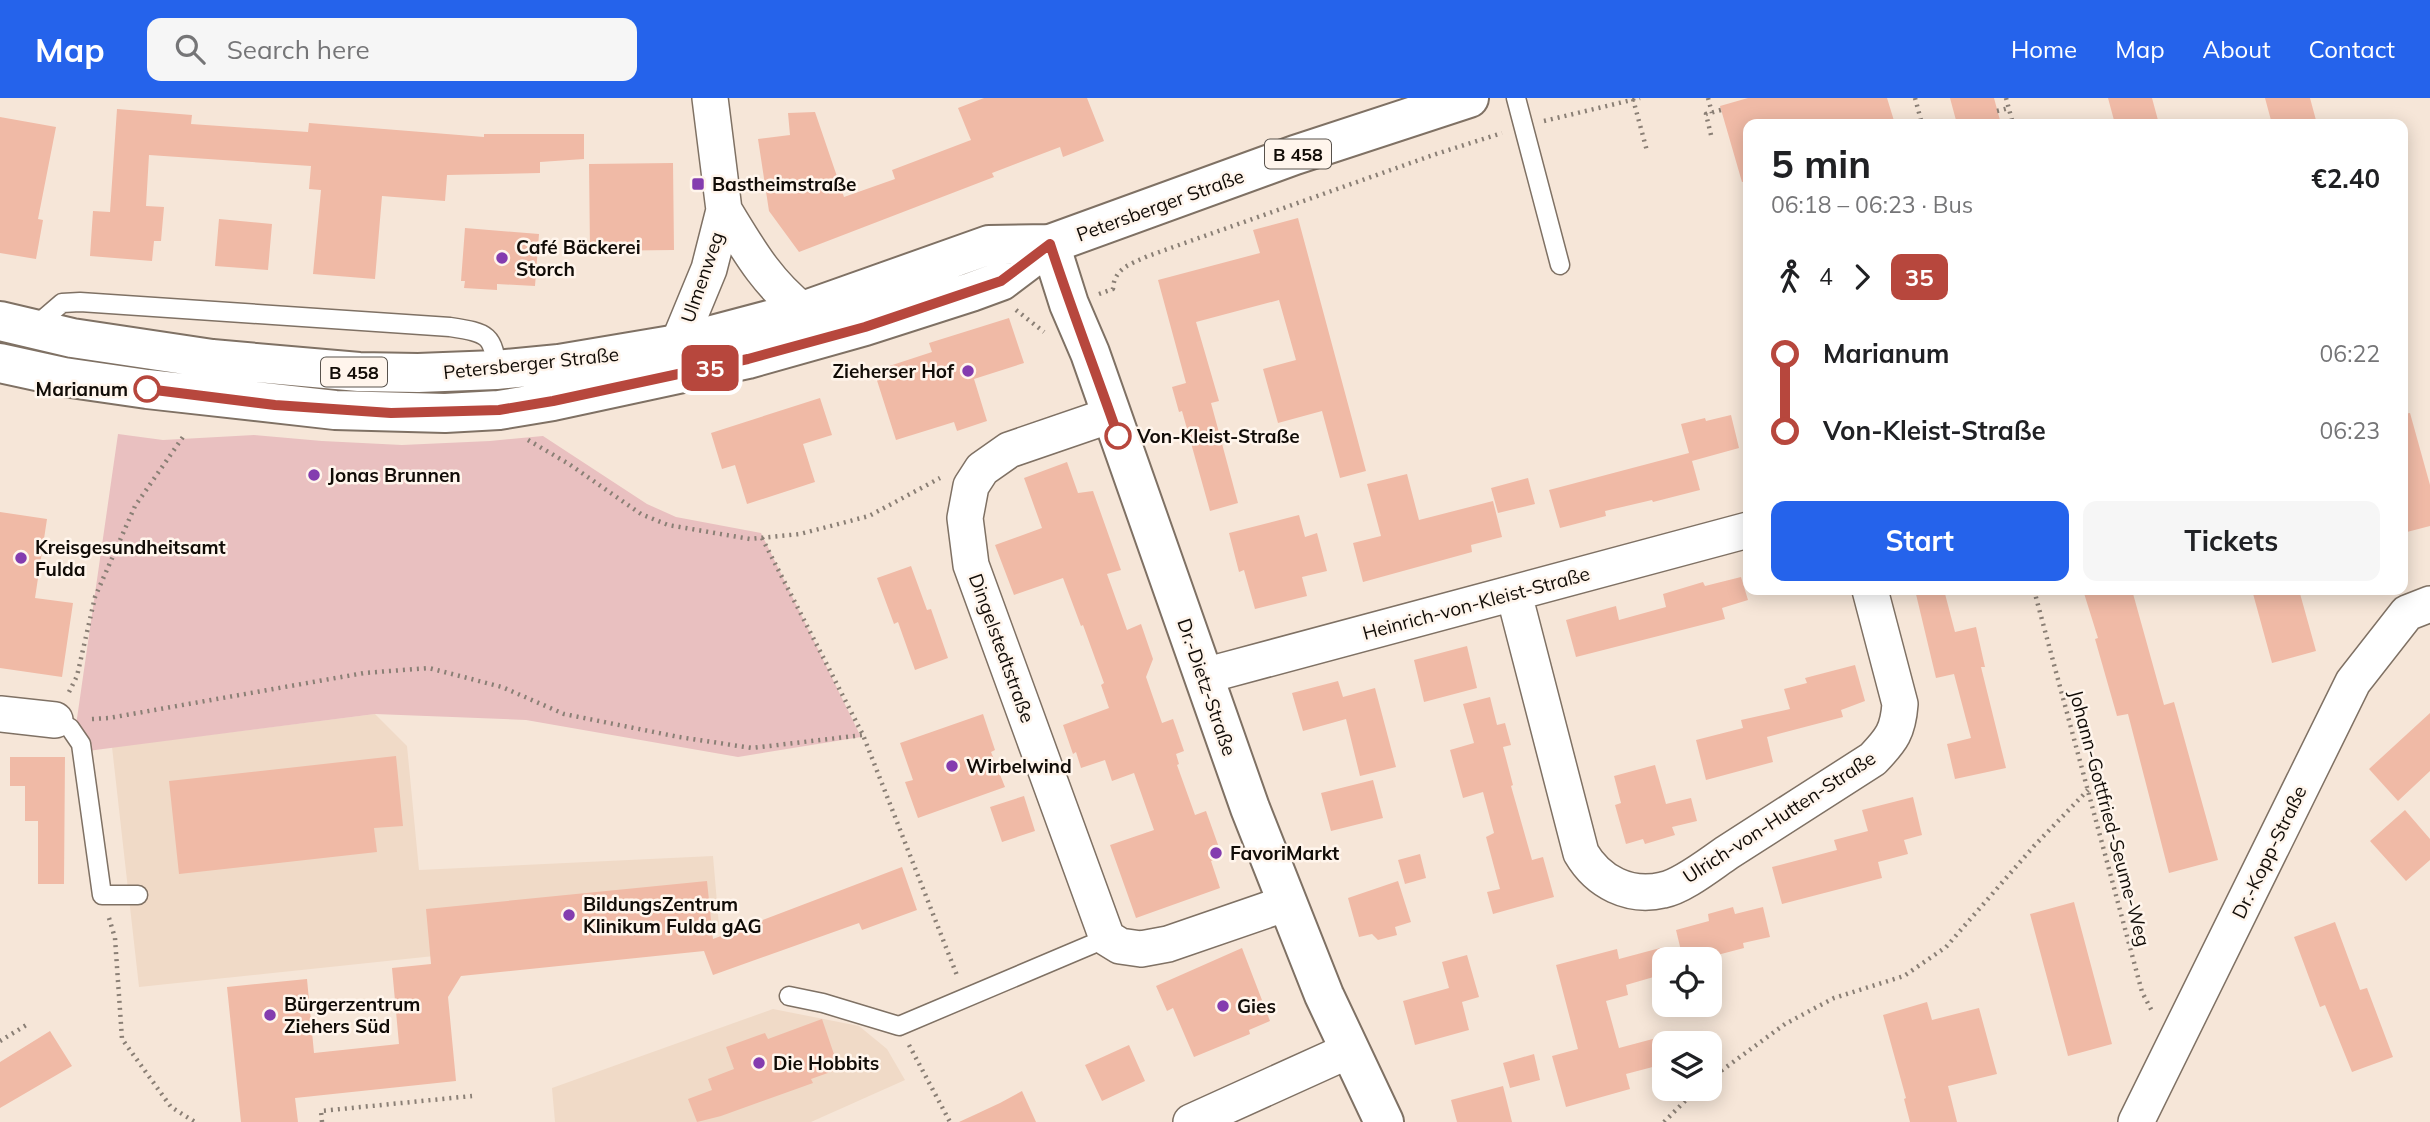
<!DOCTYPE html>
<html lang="en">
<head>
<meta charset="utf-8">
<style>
  :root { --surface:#fff; --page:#f6f6f6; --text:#202124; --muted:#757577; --accent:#2563eb }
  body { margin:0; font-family:Mulish,sans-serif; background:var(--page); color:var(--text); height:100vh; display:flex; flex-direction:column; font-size:26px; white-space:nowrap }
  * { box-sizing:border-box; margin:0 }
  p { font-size:23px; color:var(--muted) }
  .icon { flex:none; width:38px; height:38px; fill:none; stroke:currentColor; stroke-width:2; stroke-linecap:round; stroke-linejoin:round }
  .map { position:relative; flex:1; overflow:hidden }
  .sheet { position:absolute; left:1743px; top:21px; width:665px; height:476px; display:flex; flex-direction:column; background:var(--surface); border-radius:14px; box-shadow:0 4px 18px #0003 }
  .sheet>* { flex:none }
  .badge { padding:0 14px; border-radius:10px; font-size:24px; line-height:46px }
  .fabs { position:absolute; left:1652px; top:849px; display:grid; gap:14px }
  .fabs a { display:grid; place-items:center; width:70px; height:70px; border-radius:14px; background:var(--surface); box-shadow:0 4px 18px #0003; font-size:35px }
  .map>.badge { position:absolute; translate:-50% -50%; box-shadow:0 0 0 4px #fff }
  .legs { display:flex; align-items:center; gap:10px; height:77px; padding:0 28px; font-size:23px }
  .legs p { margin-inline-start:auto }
  .head { display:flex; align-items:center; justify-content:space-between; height:119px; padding:0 28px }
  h1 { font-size:38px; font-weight:700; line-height:52px }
  .primary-button { display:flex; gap:14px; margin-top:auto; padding:14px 28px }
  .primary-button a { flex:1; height:80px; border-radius:14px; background:var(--accent); color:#fff; font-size:28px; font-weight:700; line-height:80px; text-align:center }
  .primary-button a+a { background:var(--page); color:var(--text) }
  ul { padding:0 28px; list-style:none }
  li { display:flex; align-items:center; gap:24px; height:77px; font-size:26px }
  li i { display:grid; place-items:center; width:10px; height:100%; margin:0 9px; background:currentColor }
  li i::after { content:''; width:18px; height:18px; margin:-9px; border:5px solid; border-radius:50%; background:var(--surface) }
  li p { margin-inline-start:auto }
  li:first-child i { background:linear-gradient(#0000 50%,currentColor 0) }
  li:last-child i { background:linear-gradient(currentColor 50%,#0000 0) }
  header { display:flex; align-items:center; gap:42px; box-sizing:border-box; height:98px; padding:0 35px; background:var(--accent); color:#fff }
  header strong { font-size:33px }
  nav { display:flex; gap:38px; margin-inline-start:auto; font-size:24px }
  .search { width:490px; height:63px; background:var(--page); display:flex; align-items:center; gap:18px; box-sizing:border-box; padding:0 24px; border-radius:14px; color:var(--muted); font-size:26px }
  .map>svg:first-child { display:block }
  .built { fill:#f0dac7 }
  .green { fill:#e9c0c0 }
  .building { fill:#f0baa6 }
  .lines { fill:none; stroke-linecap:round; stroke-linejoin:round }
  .service-casing { stroke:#7f7164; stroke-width:21 }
  .minor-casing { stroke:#7f7164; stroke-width:38 }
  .secondary-casing { stroke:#7f7164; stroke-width:42 }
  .primary-casing { stroke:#7f7164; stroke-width:42 }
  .path { stroke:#8a7f75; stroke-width:4.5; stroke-dasharray:2 5; stroke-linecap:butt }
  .service { stroke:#fff; stroke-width:18 }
  .minor { stroke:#fff; stroke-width:35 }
  .secondary { stroke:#fff; stroke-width:38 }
  .primary { stroke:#fff; stroke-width:38 }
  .line-1-casing { stroke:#fff; stroke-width:16 }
  .line-1 { stroke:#b7473d; stroke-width:10 }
  .poi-dot { fill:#843caf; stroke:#fff5ec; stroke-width:2.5 }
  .stop-1-dot { fill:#fff; stroke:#b7473d; stroke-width:3.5 }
  .labels { text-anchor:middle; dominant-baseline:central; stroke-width:5; stroke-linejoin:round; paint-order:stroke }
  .shield { fill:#fff5ec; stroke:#58524c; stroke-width:2 }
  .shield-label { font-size:18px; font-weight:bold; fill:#110c07 }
  .poi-label { font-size:19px; font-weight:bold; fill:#110c07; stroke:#fff5ec; text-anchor:start }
  .street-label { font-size:19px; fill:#110c07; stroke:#fff5ec }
  .stop-label { font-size:19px; font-weight:bold; fill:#110c07; stroke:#fff5ec; text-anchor:end }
</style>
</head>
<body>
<header>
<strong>Map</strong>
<div class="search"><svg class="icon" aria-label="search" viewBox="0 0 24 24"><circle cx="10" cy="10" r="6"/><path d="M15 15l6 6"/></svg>Search here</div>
<nav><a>Home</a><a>Map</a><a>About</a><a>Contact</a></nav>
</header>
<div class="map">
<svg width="2430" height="1024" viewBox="0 0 2430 1024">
  <rect width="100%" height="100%" fill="#f6e6d8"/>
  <path class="built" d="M375 616 407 648 419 772 713 758 719 828 139 889 112 649Z
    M773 911 859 928 887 951 905 982 811 1024H555L552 990Z"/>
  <path class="green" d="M118 336 163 342 254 337 322 343 402 347 490 343 543 338 647 406 676 419 761 435 861 639 738 659 526 622 375 616 72 655Z"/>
  <path class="building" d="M984 0H1087L1104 43 1063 59 1060 49 992 75 994 79 799 154 769 113 758 41 790 37 788 15 815 14 844 99 895 81 892 72 971 42 958 10Z
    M1748 0H1887L1895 26H1748V83L1742 84 1720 8Z
    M1950 0H1994L2001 26H1957Z
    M2108 0H2152L2159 26H2115Z
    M2265 0H2310L2317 26H2272Z
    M117 11 192 17 191 26 308 34 309 25 484 39V36H584V61L540 64V75L447 77 445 103 382 98 375 181 313 176 321 92 309 91 311 68 149 57 146 108 164 109 161 143H154L152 163 90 158 93 113 110 114Z
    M0 19 56 29 38 121 43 122 36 161 0 155Z
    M673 65 674 152 590 153 589 66Z
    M1298 120 1366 373 1340 380 1322 313 1278 325 1263 271 1296 262 1279 202 1196 224 1219 303 1211 305 1238 405 1210 413 1182 313 1179 314 1172 289 1186 285 1158 182 1260 155 1253 132Z
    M219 121 272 126 268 172 215 168Z
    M465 130 539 136 535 188 497 186V192L464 190 465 183H461Z
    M1009 220 1024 265 974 281 987 323 957 333 954 324 896 342 874 273 932 254 929 245Z
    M820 300 832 337 803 346 815 384 747 406 735 367 722 371 711 335Z
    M2410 315 2430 387V428L2403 435V316Z
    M1731 317 1739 350 1692 363 1700 392 1653 404 1652 402 1605 413 1606 418 1560 430 1549 392 1689 355 1681 326 1705 320 1706 323Z
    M1067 364 1078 395 1093 393 1121 472 1107 476 1127 532 1141 526 1153 561 1146 579 1162 625 1173 621 1184 653 1176 656 1179 666 1177 667 1195 717 1206 713 1222 758 1211 763 1220 790 1136 820 1110 747 1154 732 1134 675 1112 683 1105 662 1081 670 1076 654 1073 656 1063 627 1109 610 1101 587 1104 585 1083 527 1081 528 1063 480 1014 497 995 447 1042 430 1024 380Z
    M1407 376 1419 422 1493 403 1502 439 1471 447 1472 454 1363 484 1353 445 1381 438 1367 386Z
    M1528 380 1535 406 1498 415 1491 390Z
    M0 414 47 421 35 500 73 505 62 579 0 570Z
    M1299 417 1305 439 1317 435 1327 473 1302 479 1307 498 1255 511 1244 472 1239 474 1229 435Z
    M911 468 927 512 931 511 948 560 915 572 898 524 894 526 877 480Z
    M1741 479 1748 502 1722 510 1725 521 1576 559 1566 522 1616 508 1619 522 1666 509 1663 496 1703 484 1705 488Z
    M1915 492H1944L1955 534 1976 529 1985 569H1981L2006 670 1955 681 1947 646 1971 640 1954 576 1936 580Z
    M2083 492H2132L2164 607 2174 604 2218 762 2169 775 2128 616 2117 618 2095 541 2098 540Z
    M2252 492H2299L2316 553 2272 565Z
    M1467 548 1477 590 1424 604 1414 562Z
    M1855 567 1865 603 1841 612 1843 619 1767 639 1773 664 1706 682 1696 642 1743 630 1741 622 1790 611 1784 591 1807 585 1805 580Z
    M1338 583 1343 599 1375 590 1396 669 1360 678 1346 621 1303 633 1292 595Z
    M1490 599 1497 627 1505 625 1511 647 1503 649 1513 687 1511 688 1532 762 1543 759 1554 799 1493 816 1487 794 1500 791 1486 739 1494 735 1483 694 1463 700 1450 652 1474 645 1463 606Z
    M2430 615V673L2398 703 2369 671Z
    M983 616 995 652 991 654 1005 689 918 720 905 684 913 682 900 645Z
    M396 658 403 728 374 730 377 754 179 776 169 683Z
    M10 659H65L64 786H38V723H25V688H10Z
    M1655 667 1666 706 1691 700 1697 723 1672 729 1675 737 1645 746 1643 741 1626 746 1615 707 1621 705 1614 678Z
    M1373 682 1383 720 1331 733 1321 695Z
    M1024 698 1035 733 1002 744 990 709Z
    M1913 699 1922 737 1904 742 1908 756 1878 764 1882 780 1782 806 1772 769 1837 752 1834 742 1868 733 1862 712Z
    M2405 712 2430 741V762L2406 783 2370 743Z
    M1420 756 1426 780 1405 786 1398 762Z
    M902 769 917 812 862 832 859 825 713 877 704 853 461 878 448 899 456 983 295 1000 298 1024H241L227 889 307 881 314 955 399 946 392 870 431 866 426 811 707 783 713 841Z
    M1398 783 1411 824 1395 829 1397 837 1378 842 1372 836 1359 839 1348 800Z
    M2074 804 2112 946 2068 958 2030 816Z
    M1733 809 1735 816 1763 809 1770 839 1743 845 1744 850 1702 861H1683L1676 832 1709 823 1708 816Z
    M2335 824 2360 892 2367 890 2393 959 2352 974 2325 907 2320 909 2294 839Z
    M1664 849V876L1626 887 1628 897 1606 903 1619 950 1664 938V966L1626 976 1630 991 1566 1009 1552 958 1578 951 1556 867 1617 851 1619 861Z
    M1242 850 1270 923 1249 932 1250 936 1194 959 1173 910 1167 913 1156 888Z
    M1467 857 1479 899 1462 904 1469 932 1415 947 1403 903 1449 890 1442 864Z
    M1927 904 1932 922 1979 910 1997 976 1948 988 1957 1024H1910L1904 1001 1906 1000 1883 917Z
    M822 921 839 971 811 981 813 985 721 1018 697 1024 688 1001 712 992 708 981 734 971 726 949 765 935 768 941Z
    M50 933 72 968 0 1010V964Z
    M1129 947 1145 983 1102 1003 1085 967Z
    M1534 956 1540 982 1510 990 1503 965Z
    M1503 988 1512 1024H1457L1451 1002Z
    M1022 993 1036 1024H959L1000 1005Z"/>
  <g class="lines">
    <g class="service-casing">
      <path id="service" d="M1516 0 1560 167
        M34 229 62 205 80 204 450 229C488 235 494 236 497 276
        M55 622 70 630 81 646 102 797H138
        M789 898 823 905 899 928 1107 840"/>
    </g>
    <g class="minor-casing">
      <path id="minor" d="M724 112C748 151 766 184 803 213
        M678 246 709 171 724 112 710 0
        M1111 317 1009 352 982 371 971 388 965 420 971 467 1107 840 1120 848 1141 851 1168 846 1287 805
        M1514 496 1581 755C1598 784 1629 800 1663 792 1683 788 1710 766 1728 754 1776 723 1825 692 1873 661 1892 641 1898 633 1900 606L1870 492
        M1204 578 1748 432
        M0 616 55 622
        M1191 1024 1350 952
        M2136 1024 2353 584 2407 515 2430 506"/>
    </g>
    <g class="secondary-casing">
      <path id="secondary" d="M1050 146 1069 206 1090 255 1250 710 1324 897 1384 1024"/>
    </g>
    <g class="primary-casing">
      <path id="primary" d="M0 223 72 240 212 261 359 274 418 275 496 272 559 266 678 246 803 213 989 147 1050 146
        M0 265 64 279 147 291 335 312 445 315 499 312 553 303 748 261 865 228 971 194 1001 183 1050 146 1295 57 1469 0"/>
    </g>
    <path class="path" d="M1708 0 1712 15
      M1915 0 1922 26
      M2006 0 2013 26
      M1633 1 1647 53
      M1997 13 2009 10
      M1544 23 1640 0
      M1711 37 1706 16 1721 12
      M1099 196 1113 191C1114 170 1131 166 1148 158L1436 56 1502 35
      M1016 212 1044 234
      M528 342 569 366 641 416 668 427 750 441 800 436 869 418 940 380
      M762 440 863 637 958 880
      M2034 492 2142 894 2153 915
      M69 594 77 578 95 499 135 408 185 336
      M92 621 109 620 364 575 429 570 502 589 564 616 679 639 752 650 863 637
      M109 820 115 840 122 941 171 1009 195 1024
      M0 943 28 926
      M909 947 950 1024
      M1710 981 1785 926 1834 900 1904 878 1946 849 2034 748 2088 692
      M322 1024 321 1013 472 998
      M1664 1024 1698 990"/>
    <use href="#service" class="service"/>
    <use href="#minor" class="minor"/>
    <use href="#secondary" class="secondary"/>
    <use href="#primary" class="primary"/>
  </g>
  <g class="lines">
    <g class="line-1-casing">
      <path id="line-1" d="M147 291 275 307 391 315 499 312 553 303 748 261 865 229 1001 183 1050 146C1071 211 1096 274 1118 338"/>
    </g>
    <use href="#line-1" class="line-1"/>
  </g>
  <g class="poi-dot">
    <rect x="691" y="79" width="14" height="14" rx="3.5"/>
    <circle cx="502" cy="160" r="7"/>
    <circle cx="968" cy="273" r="7"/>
    <circle cx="314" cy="377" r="7"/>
    <circle cx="21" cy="460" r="7"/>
    <circle cx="952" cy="668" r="7"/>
    <circle cx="1216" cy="755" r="7"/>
    <circle cx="569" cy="817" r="7"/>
    <circle cx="1223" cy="908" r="7"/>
    <circle cx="270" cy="917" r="7"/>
    <circle cx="759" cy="965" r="7"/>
  </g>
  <g class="stop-1-dot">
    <circle cx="147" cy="291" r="12"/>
    <circle cx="1118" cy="338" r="12"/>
  </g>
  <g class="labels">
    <g class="shield">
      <rect x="1265" y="41.5" width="66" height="29" rx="5"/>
      <rect x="321" y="259.5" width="66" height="29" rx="5"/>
    </g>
    <g class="shield-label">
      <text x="1298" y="56">B 458</text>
      <text x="354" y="274">B 458</text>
    </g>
    <g class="poi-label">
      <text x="712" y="86">Bastheimstraße</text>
      <text x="516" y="149">Café Bäckerei<tspan x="516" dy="22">Storch</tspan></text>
      <text x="954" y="273" text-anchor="end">Zieherser Hof</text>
      <text x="328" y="377">Jonas Brunnen</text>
      <text x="35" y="449">Kreisgesundheitsamt<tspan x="35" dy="22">Fulda</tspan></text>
      <text x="966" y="668">Wirbelwind</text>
      <text x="1230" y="755">FavoriMarkt</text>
      <text x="583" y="806">BildungsZentrum<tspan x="583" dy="22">Klinikum Fulda gAG</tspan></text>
      <text x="284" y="906">Bürgerzentrum<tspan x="284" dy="22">Ziehers Süd</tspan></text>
      <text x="1237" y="908">Gies</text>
      <text x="773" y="965">Die Hobbits</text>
    </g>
    <g class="street-label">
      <text transform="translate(1160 107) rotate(-20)">Petersberger Straße</text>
      <text transform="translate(702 179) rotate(-71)">Ulmenweg</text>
      <text transform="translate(531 265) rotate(-6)">Petersberger Straße</text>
      <text transform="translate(1476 505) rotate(-15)">Heinrich-von-Kleist-Straße</text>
      <text transform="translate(1002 550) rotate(70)">Dingelstedtstraße</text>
      <text transform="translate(1207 589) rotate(71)">Dr.-Dietz-Straße</text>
      <text transform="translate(1779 719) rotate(-33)">Ulrich-von-Hutten-Straße</text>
      <text transform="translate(2110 720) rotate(75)">Johann-Gottfried-Seume-Weg</text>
      <text transform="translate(2269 754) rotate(-64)">Dr.-Kopp-Straße</text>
    </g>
    <g class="stop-label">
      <text x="128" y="291">Marianum</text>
      <text x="1137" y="338" text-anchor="start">Von-Kleist-Straße</text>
    </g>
  </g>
</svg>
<div class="fabs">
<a><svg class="icon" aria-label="locate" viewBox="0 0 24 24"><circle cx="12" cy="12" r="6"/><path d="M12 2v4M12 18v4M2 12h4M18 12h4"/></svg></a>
<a><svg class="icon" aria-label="layers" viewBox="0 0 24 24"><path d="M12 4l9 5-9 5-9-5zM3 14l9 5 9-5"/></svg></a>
</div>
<b class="badge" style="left:710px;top:270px;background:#b7473d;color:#fff">35</b>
<section class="sheet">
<div class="head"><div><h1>5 min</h1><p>06:18 – 06:23 · Bus</p></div><b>€2.40</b></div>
<div class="legs"><svg class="icon" aria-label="walk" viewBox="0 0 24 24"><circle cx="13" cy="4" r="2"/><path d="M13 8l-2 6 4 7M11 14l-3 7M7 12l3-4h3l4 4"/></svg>4<svg class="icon" aria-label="forward" viewBox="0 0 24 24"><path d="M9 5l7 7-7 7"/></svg><b class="badge" style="background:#b7473d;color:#fff">35</b></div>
<ul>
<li><i style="color:#b7473d"></i><b>Marianum</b><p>06:22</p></li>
<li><i style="color:#b7473d"></i><b>Von-Kleist-Straße</b><p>06:23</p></li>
</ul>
<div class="primary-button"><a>Start</a><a>Tickets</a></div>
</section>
</div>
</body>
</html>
